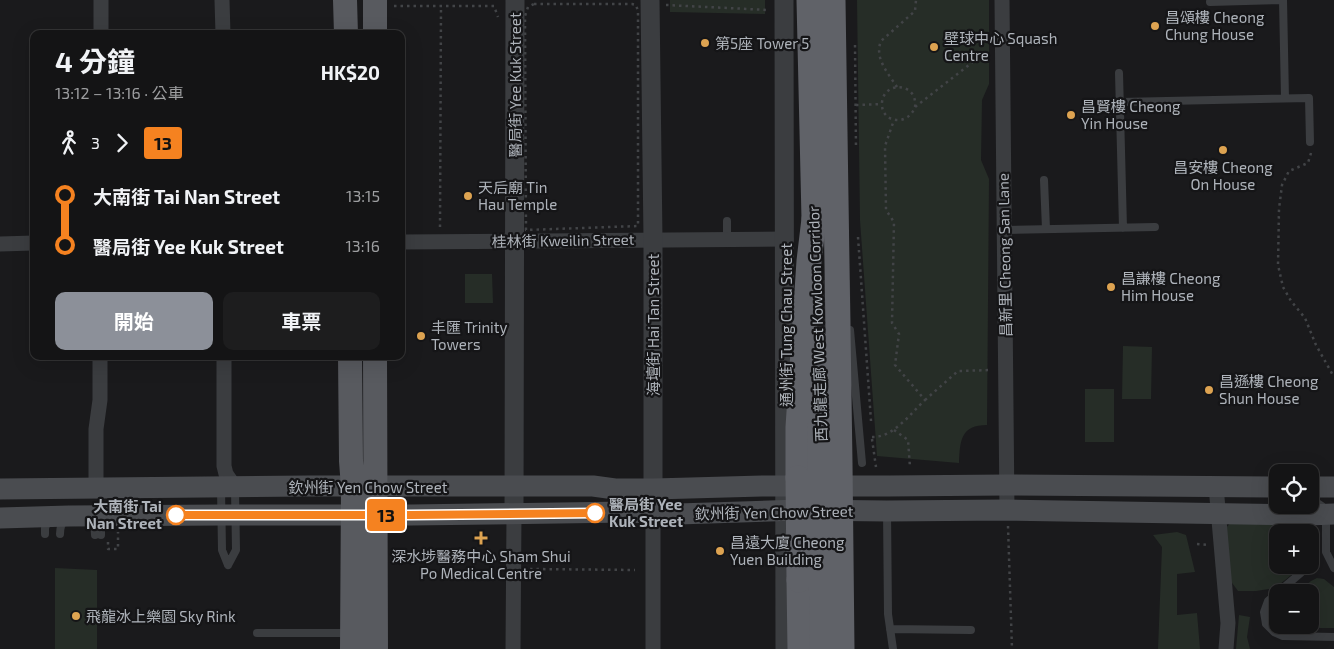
<!DOCTYPE html>
<html lang="zh-TW">
<head>
<meta charset="utf-8">
<style>
  :root { --surface:#141415; --page:#1d1d1e; --text:#f1f3f6; --muted:#9d9ea0; --line:#333334; --accent:#8c9099 }
  body { margin:0; font-family:"Exo 2","Noto Sans TC",sans-serif; background:var(--page); color:var(--text); height:100vh; display:flex; flex-direction:column; font-size:19px; white-space:nowrap }
  * { box-sizing:border-box; margin:0 }
  p { font-size:16px; color:var(--muted) }
  .icon { flex:none; width:28px; height:28px; fill:none; stroke:currentColor; stroke-width:2; stroke-linecap:round; stroke-linejoin:round }
  .map { position:relative; flex:1; overflow:hidden }
  .drawer { position:absolute; left:30px; top:30px; width:375px; height:330px; display:flex; flex-direction:column; background:var(--surface); border-radius:10px; box-shadow:0 5px 20px #0002,0 0 0 1px var(--line) }
  .drawer>* { flex:none }
  .badge { padding:0 10px; border-radius:4px; font-size:18px; line-height:32px }
  .fabs { position:absolute; left:1269px; top:464px; display:grid; gap:10px }
  .fabs a { display:grid; place-items:center; width:50px; height:50px; border-radius:10px; background:var(--surface); box-shadow:0 5px 20px #0002,0 0 0 1px var(--line); font-size:25px }
  .map>.badge { position:absolute; translate:-50% -50%; box-shadow:0 0 0 2px #fff }
  .legs { display:flex; align-items:center; gap:8px; height:55px; padding:0 25px; font-size:16px }
  .legs p { margin-inline-start:auto }
  .overview { display:flex; align-items:center; justify-content:space-between; height:85px; padding:0 25px }
  h1 { font-size:28px; font-weight:700; line-height:38px }
  .primary-button { display:flex; gap:10px; margin-top:auto; padding:10px 25px }
  .primary-button a { flex:1; height:58px; border-radius:10px; background:var(--accent); color:#fff; font-size:20px; font-weight:700; line-height:58px; text-align:center }
  .primary-button a+a { background:var(--page); color:var(--text) }
  ul { padding:0 25px; list-style:none }
  li { display:flex; align-items:center; gap:18px; height:50px; font-size:19px }
  li i { display:grid; place-items:center; width:8px; height:100%; margin:0 6px; background:currentColor }
  li i::after { content:''; width:12px; height:12px; margin:-6px; border:4px solid; border-radius:50%; background:var(--surface) }
  li p { margin-inline-start:auto }
  li:first-child i { background:linear-gradient(#0000 50%,currentColor 0) }
  li:last-child i { background:linear-gradient(currentColor 50%,#0000 0) }
  .map>svg:first-child { display:block }
  .built { fill:#262629 }
  .green { fill:#262d27 }
  .lines { fill:none; stroke-linecap:round; stroke-linejoin:round }
  .path { stroke:#424447; stroke-width:2.5; stroke-dasharray:2.5 4; stroke-linecap:butt }
  .service { stroke:#3b3d40; stroke-width:8 }
  .minor { stroke:#3b3d40; stroke-width:15 }
  .tertiary { stroke:#3b3d40; stroke-width:19 }
  .secondary { stroke:#4a4c50; stroke-width:21 }
  .primary { stroke:#585a5f; stroke-width:24 }
  .trunk { stroke:#606268; stroke-width:25 }
  .trunk-bridge { stroke:#606268; stroke-width:25 }
  .line-1-casing { stroke:#fff; stroke-width:11 }
  .line-1 { stroke:#f58220; stroke-width:8 }
  .poi-dot { fill:#dda351; stroke:#151517; stroke-width:2 }
  .stop-1-dot { fill:#fff; stroke:#f58220; stroke-width:2.5 }
  .labels { text-anchor:middle; dominant-baseline:central; stroke-width:4.5; stroke-linejoin:round; paint-order:stroke }
  .poi-label { font-size:15px; fill:#aeb3ba; stroke:#151517; text-anchor:start }
  .street-label { font-size:15px; fill:#aeb3ba; stroke:#151517 }
  .stop-label { font-size:15px; font-weight:bold; fill:#aeb3ba; stroke:#151517; text-anchor:start }
</style>
</head>
<body>
<div class="map">
<svg width="1334" height="649" viewBox="0 0 1334 649">
  <rect width="100%" height="100%" fill="#1a1a1c"/>
  <path class="built" d="M806 280H850L851 327H807Z"/>
  <path class="green" d="M670 0H765V14L670 12Z
    M857 0H989V84L982 100 981 160 989 179 987 425C961 425 960 440 959 463L877 456 860 220Z
    M465 274H492L493 303H465Z
    M1123 346 1152 347 1151 399H1122Z
    M1085 389H1114V442H1085Z
    M1276 521 1291 529 1294 532H1278V565H1301L1299 569 1275 588 1256 591H1238L1227 576 1226 528 1231 522Z
    M1177 532 1186 535 1195 572 1177 574V615L1197 613 1200 649H1158L1162 547 1153 535Z
    M55 568 97 570V649H55Z
    M1317 578 1324 579 1334 587V628H1287L1280 625H1310V592H1298L1311 581Z
    M1239 615 1250 617 1247 637 1250 649H1236Z"/>
  <g class="lines">
    <path class="path" d="M534 4H632L636 5 638 11V226L526 230 525 16 528 7Z
      M666 5 768 10
      M394 6H494L498 17
      M855 45 856 149
      M897 87C888 73 874 58 881 41L915 11 916 0
      M856 105 882 104
      M915 107C918 83 885 80 882 102 880 123 908 127 915 107L974 61 989 56
      M1311 153 1308 163 1289 171 1282 185 1279 209 1278 265 1283 287 1291 301 1305 318 1316 345 1334 377
      M440 227 441 6
      M858 237 871 421
      M925 400 958 371 992 370
      M894 430 908 440 910 467
      M872 437C893 438 911 413 925 400L895 365 899 334 892 323 894 222 886 210 885 146 894 120
      M872 439 876 467
      M1008 526 1012 649
      M108 542V549H118V532
      M1197 544 1208 545
      M530 569 635 570"/>
    <path class="service" d="M1210 2 1283 0 1285 98
      M1119 73 1123 228
      M1120 102 1309 98 1310 142
      M1044 180 1046 229
      M727 221V239
      M1004 230 1155 227
      M850 330 862 463
      M221 488 222 550 228 565
      M1310 502C1317 502 1321 504 1326 510V552L1334 568
      M887 511 888 614 893 649
      M94 517 95 535
      M1307 517C1313 533 1317 547 1310 563
      M101 518V535
      M45 534V528L49 519
      M60 534C60 528 61 523 66 519
      M228 565 236 550 235 489
      M1308 565 1303 571 1268 601 1264 612 1266 624 1274 632 1283 636 1334 637
      M890 629 971 630
      M257 633H348"/>
    <path class="minor" d="M222 0 223 34
      M1002 0 1007 510
      M101 34V0
      M401 242 786 239
      M0 244 34 243
      M224 356V466L226 474 235 487
      M1216 486 1228 623 1226 649
      M96 488V429L100 400V356
      M513 649 514 514
      M653 649V513"/>
    <path class="tertiary" d="M650 0 653 239V513
      M784 0 785 649
      M514 514 515 0"/>
    <path class="secondary" d="M1310 487H1334
      M0 489 308 486H593L615 489H654L762 486H889L1006 485 1278 487
      M0 518 69 516 222 515H411L627 512 678 514 800 510 887 511 1007 510 1307 515 1334 514"/>
    <path class="primary" d="M345 0 346 34
      M375 34V0
      M350 356 351 461 353 487 352 649
      M375 356 376 649"/>
    <path class="trunk" d="M818 344 820 426
      M798 478V427L809 261 814 219
      M799 580 800 649"/>
    <path class="trunk-bridge" d="M809 0 814 219
      M833 0 840 463 842 649
      M820 426 822 649
      M798 478 799 580"/>
  </g>
  <g class="lines">
    <g class="line-1-casing">
      <path id="line-1" d="M176 515H411L595 513"/>
    </g>
    <use href="#line-1" class="line-1"/>
  </g>
  <g class="poi-dot">
    <circle cx="1155" cy="26" r="5"/>
    <circle cx="705" cy="43" r="5"/>
    <circle cx="934" cy="47" r="5"/>
    <circle cx="1071" cy="115" r="5"/>
    <circle cx="1223" cy="150" r="5"/>
    <circle cx="468" cy="196" r="5"/>
    <circle cx="1111" cy="287" r="5"/>
    <circle cx="421" cy="336" r="5"/>
    <circle cx="1209" cy="390" r="5"/>
    <path d="M478.5 530.5h5v5h5v5h-5v5h-5v-5h-5v-5h5z"/>
    <circle cx="720" cy="551" r="5"/>
    <circle cx="76" cy="616" r="5"/>
  </g>
  <g class="stop-1-dot">
    <circle cx="595" cy="513" r="9"/>
    <circle cx="176" cy="515" r="9"/>
  </g>
  <g class="labels">
    <g class="poi-label">
      <text x="1165" y="17">昌頌樓 Cheong<tspan x="1165" dy="17">Chung House</tspan></text>
      <text x="944" y="38">壁球中心 Squash<tspan x="944" dy="17">Centre</tspan></text>
      <text x="715" y="43">第5座 Tower 5</text>
      <text x="1081" y="106">昌賢樓 Cheong<tspan x="1081" dy="17">Yin House</tspan></text>
      <text x="1223" y="167" text-anchor="middle">昌安樓 Cheong<tspan x="1223" dy="17">On House</tspan></text>
      <text x="478" y="187">天后廟 Tin<tspan x="478" dy="17">Hau Temple</tspan></text>
      <text x="1121" y="278">昌謙樓 Cheong<tspan x="1121" dy="17">Him House</tspan></text>
      <text x="431" y="327">丰匯 Trinity<tspan x="431" dy="17">Towers</tspan></text>
      <text x="1219" y="381">昌遜樓 Cheong<tspan x="1219" dy="17">Shun House</tspan></text>
      <text x="730" y="542">昌遠大廈 Cheong<tspan x="730" dy="17">Yuen Building</tspan></text>
      <text x="481" y="556" text-anchor="middle">深水埗醫務中心 Sham Shui<tspan x="481" dy="17">Po Medical Centre</tspan></text>
      <text x="86" y="616">飛龍冰上樂園 Sky Rink</text>
    </g>
    <g class="street-label">
      <text transform="translate(515 85) rotate(-90)">醫局街 Yee Kuk Street</text>
      <text transform="translate(563 240) rotate(-1)">桂林街 Kweilin Street</text>
      <text transform="translate(1004 255) rotate(-91)">昌新里 Cheong San Lane</text>
      <text transform="translate(817 324) rotate(-92)">西九龍走廊 West Kowloon Corridor</text>
      <text transform="translate(653 325) rotate(-90)">海壇街 Hai Tan Street</text>
      <text transform="translate(786 325) rotate(-90)">通州街 Tung Chau Street</text>
      <text x="368" y="487">欽州街 Yen Chow Street</text>
      <text transform="translate(774 512) rotate(-1)">欽州街 Yen Chow Street</text>
    </g>
    <g class="stop-label">
      <text x="609" y="504">醫局街 Yee<tspan x="609" dy="17">Kuk Street</tspan></text>
      <text x="162" y="506" text-anchor="end">大南街 Tai<tspan x="162" dy="17">Nan Street</tspan></text>
    </g>
  </g>
</svg>
<div class="fabs">
<a><svg class="icon" aria-label="locate" viewBox="0 0 24 24"><circle cx="12" cy="12" r="6"/><path d="M12 2v4M12 18v4M2 12h4M18 12h4"/></svg></a>
<a>+</a>
<a>−</a>
</div>
<b class="badge" style="left:386px;top:515px;background:#f58220;color:#111">13</b>
<section class="drawer">
<div class="overview"><div><h1>4 分鐘</h1><p>13:12 – 13:16 · 公車</p></div><b>HK$20</b></div>
<div class="legs"><svg class="icon" aria-label="walk" viewBox="0 0 24 24"><circle cx="13" cy="4" r="2"/><path d="M13 8l-2 6 4 7M11 14l-3 7M7 12l3-4h3l4 4"/></svg>3<svg class="icon" aria-label="forward" viewBox="0 0 24 24"><path d="M9 5l7 7-7 7"/></svg><b class="badge" style="background:#f58220;color:#111">13</b></div>
<ul>
<li><i style="color:#f58220"></i><b>大南街 Tai Nan Street</b><p>13:15</p></li>
<li><i style="color:#f58220"></i><b>醫局街 Yee Kuk Street</b><p>13:16</p></li>
</ul>
<div class="primary-button"><a>開始</a><a>車票</a></div>
</section>
</div>
</body>
</html>
